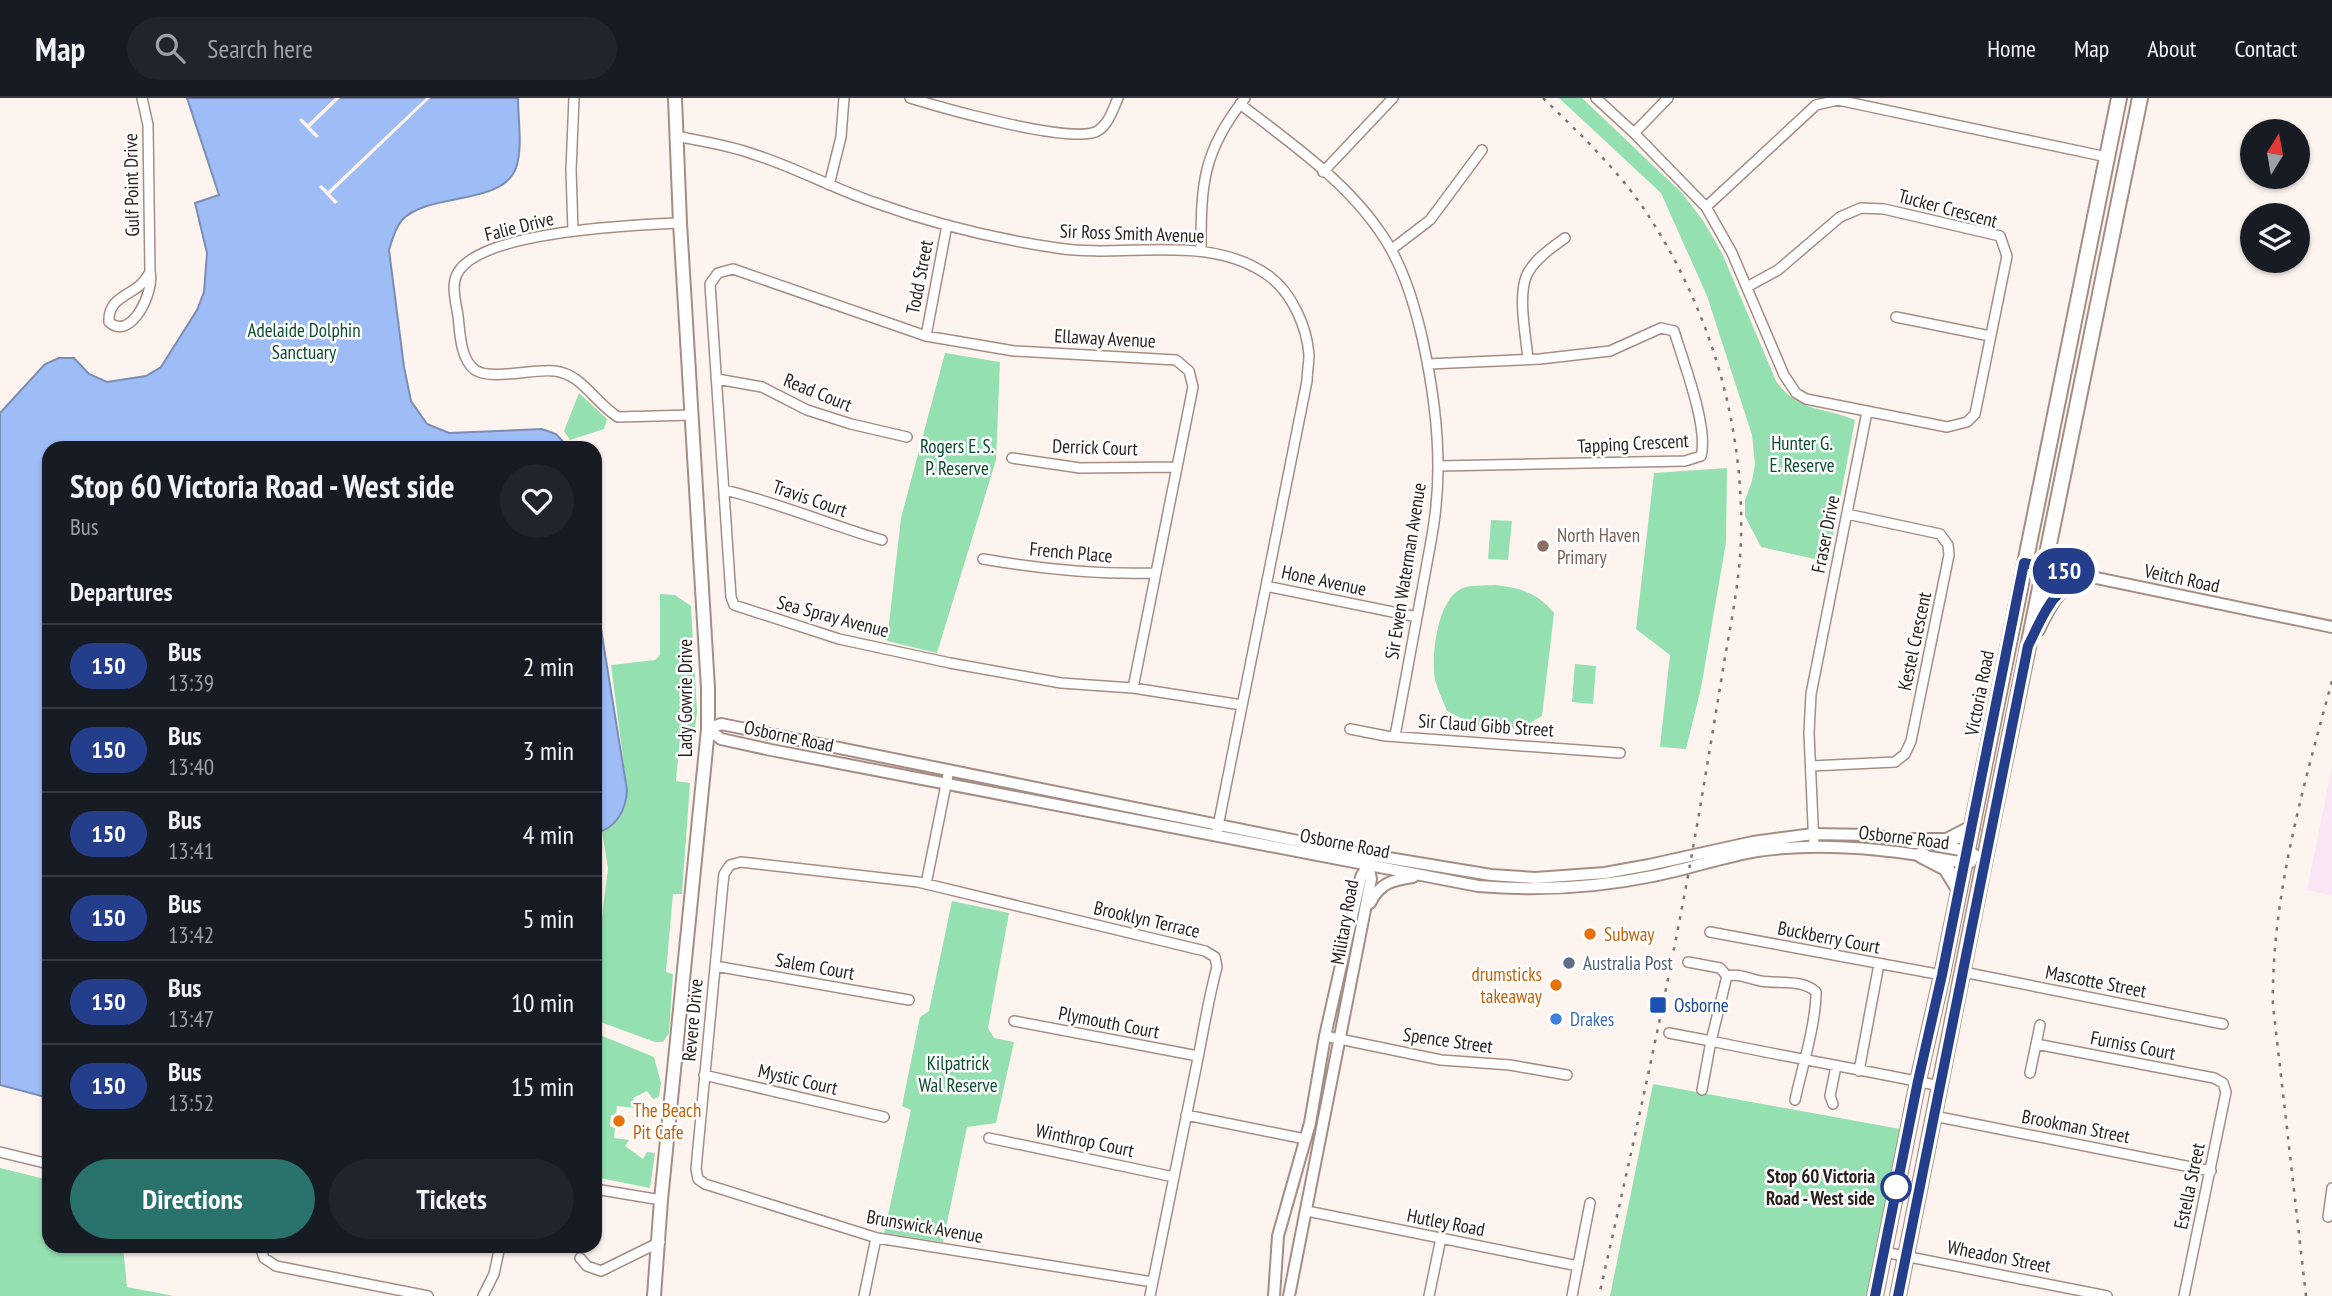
<!DOCTYPE html>
<html lang="en">
<head>
<meta charset="utf-8">
<style>
  :root { --surface:#171b24; --page:#20242c; --text:#f1f3f6; --muted:#9ea1a6; --line:#363941; --accent:#2a736c }
  body { margin:0; font-family:"PT Sans Narrow",sans-serif; background:var(--page); color:var(--text); height:100vh; display:flex; flex-direction:column; font-size:26px; white-space:nowrap }
  * { box-sizing:border-box; margin:0 }
  p { font-size:23px; color:var(--muted) }
  .icon { flex:none; width:38px; height:38px; fill:none; stroke:currentColor; stroke-width:2; stroke-linecap:round; stroke-linejoin:round }
  .map { position:relative; flex:1; overflow:hidden }
  .panel { position:absolute; left:42px; top:343px; width:560px; height:812px; display:flex; flex-direction:column; background:var(--surface); border-radius:21px; box-shadow:0 2px 5px #0004 }
  .panel>* { flex:none }
  .badge { padding:0 14px; border-radius:23px; font-size:24px; line-height:46px }
  .needle { width:46px; rotate:11deg }
  .controls { position:absolute; left:2240px; top:21px; display:grid; gap:14px }
  .controls a { display:grid; place-items:center; width:70px; height:70px; border-radius:50%; background:var(--surface); box-shadow:0 2px 5px #0004; font-size:35px }
  .map>.badge { position:absolute; translate:-50% -50%; box-shadow:0 0 0 4px #fff }
  h2 { padding:0 28px; font-size:26px; line-height:63px }
  .round { display:grid; place-items:center; flex:none; width:74px; height:74px; border-radius:37px; background:var(--page) }
  .headline { display:flex; align-items:center; justify-content:space-between; height:119px; padding:0 28px }
  h1 { font-size:33px; font-weight:700; line-height:52px }
  .cta { display:flex; gap:14px; margin-top:auto; padding:14px 28px }
  .cta a { flex:1; height:80px; border-radius:42px; background:var(--accent); color:#fff; font-size:28px; font-weight:700; line-height:80px; text-align:center }
  .cta a+a { background:var(--page); color:var(--text) }
  ul { padding:0; list-style:none }
  li { display:flex; align-items:center; gap:21px; height:84px; padding:0 28px; border-top:2px solid var(--line) }
  li div { flex:1 }
  li b { display:block; font-size:26px }
  li em { font-style:normal }
  li .badge { min-width:77px; font-weight:700; text-align:center }
  header { display:flex; align-items:center; gap:42px; box-sizing:border-box; height:98px; padding:0 35px; background:var(--surface); border-bottom:2px solid var(--line) }
  header strong { font-size:33px }
  nav { display:flex; gap:38px; margin-inline-start:auto; font-size:24px }
  .search { width:490px; height:63px; background:var(--page); display:flex; align-items:center; gap:18px; box-sizing:border-box; padding:0 24px; border-radius:38px; color:var(--muted); font-size:26px }
  .map>svg:first-child { display:block }
  .commercial { fill:#f9e5f5 }
  .green { fill:#94e0b1 }
  .water { fill:#9ebcf6; stroke:#7a8db4; stroke-width:2 }
  .pier { fill:#fef4ef }
  .lines { fill:none; stroke-linecap:round; stroke-linejoin:round }
  .minor-casing { stroke:#a58d84; stroke-width:12 }
  .tertiary-casing { stroke:#a58d84; stroke-width:14 }
  .secondary-casing { stroke:#a58d84; stroke-width:16 }
  .trunk-casing { stroke:#a58d84; stroke-width:18 }
  .minor { stroke:#fff; stroke-width:9 }
  .tertiary { stroke:#fff; stroke-width:10 }
  .secondary { stroke:#fff; stroke-width:12 }
  .trunk { stroke:#fff; stroke-width:14 }
  .rail { stroke:#7e7570; stroke-width:2.5; stroke-dasharray:3.5 7; stroke-linecap:butt }
  .line-casing { stroke:#fff; stroke-width:16 }
  .line { stroke:#243e8c; stroke-width:10 }
  .education-dot { fill:#8d6e63; stroke:#fff; stroke-width:2.5 }
  .food-dot { fill:#e8710a; stroke:#fff; stroke-width:2.5 }
  .service-dot { fill:#5c6f8a; stroke:#fff; stroke-width:2.5 }
  .transit-dot { fill:#1a4fb4; stroke:#fff; stroke-width:2.5 }
  .shop-dot { fill:#3f7fe0; stroke:#fff; stroke-width:2.5 }
  .stop-dot { fill:#fff; stroke:#243e8c; stroke-width:3.5 }
  .labels { text-anchor:middle; dominant-baseline:central; stroke-width:5; stroke-linejoin:round; paint-order:stroke }
  .street-label { font-size:19px; fill:#271e1a; stroke:#fff }
  .park-label { font-size:19px; fill:#094d2d; stroke:#fff }
  .education-label { font-size:19px; fill:#785e54; stroke:#fff; text-anchor:start }
  .food-label { font-size:19px; fill:#c56008; stroke:#fff; text-anchor:start }
  .service-label { font-size:19px; fill:#4e5e75; stroke:#fff; text-anchor:start }
  .transit-label { font-size:19px; fill:#164399; stroke:#fff; text-anchor:start }
  .shop-label { font-size:19px; fill:#366cbe; stroke:#fff; text-anchor:start }
  .stop-label { font-size:19px; font-weight:bold; fill:#271e1a; stroke:#fff; text-anchor:end }
</style>
</head>
<body>
<header>
<strong>Map</strong>
<div class="search"><svg class="icon" aria-label="search" viewBox="0 0 24 24"><circle cx="10" cy="10" r="6"/><path d="M15 15l6 6"/></svg>Search here</div>
<nav><a>Home</a><a>Map</a><a>About</a><a>Contact</a></nav>
</header>
<div class="map">
<svg width="2332" height="1198" viewBox="0 0 2332 1198">
  <rect width="100%" height="100%" fill="#fef4ef"/>
  <path class="commercial" d="M2332 669V798L2307 792Z"/>
  <path class="green" d="M1559 0H1582L1682 95 1704 124 1722 155 1776 283C1799 315 1823 308 1855 322L1828 464 1761 449 1745 418V402L1752 383 1755 366 1752 337 1707 198 1661 95Z
    M945 255 1000 264 996 362 937 555 887 543 901 420Z
    M579 295 607 321 604 331 570 342 564 333Z
    M1727 370 1726 444 1701 590 1686 651 1660 649 1670 557 1636 531 1654 375Z
    M1491 422 1512 423 1508 462 1488 461Z
    M1496 487C1521 490 1538 495 1554 515L1542 618 1519 631 1475 627 1447 613C1443 603 1438 592 1435 582 1431 558 1437 505 1459 492 1468 486 1485 488 1496 487Z
    M660 496 675 497 691 508 697 614 695 629H681L676 683 690 685 682 796H673L666 874 673 876 669 935 663 944H655L595 922V876L608 770 602 733C619 723 626 711 627 692L611 567 655 562 660 557Z
    M1575 566 1596 568 1593 606 1572 604Z
    M952 803 1009 815 988 930 994 940 1014 944 996 1025 967 1029 943 1144 884 1135 911 1012 902 1008 920 919 929 913Z
    M595 935 654 959 661 985 659 999 653 1001 647 993 633 1000 636 1010 617 1008 616 1017H611L610 1028 615 1030 614 1040 629 1042 625 1048 643 1061 647 1054 655 1055 650 1090 595 1079Z
    M1653 986 1900 1031 1866 1198H1610Z
    M0 1070 49 1082V1148H123L127 1189 174 1198H0Z"/>
  <path class="water" d="M187 0H518C518 22 523 49 516 70 502 108 428 94 402 122 395 130 392 142 389 152L404 269 411 303 427 326 449 335 542 331 556 336 569 350H49V1000L0 987V315L45 266 59 260H74L89 276 107 284 146 278 161 269 197 212 204 194 207 155 195 105 219 97Z
    M595 494 627 692C626 712 616 731 595 735Z"/>
  <path class="pier" d="M335 0H340L310 29 319 38 316 40 299 22 301 20 308 26Z
    M426 0H430L330 96 338 104 335 106 319 89 321 87 328 93Z"/>
  <g class="lines">
    <g class="minor-casing">
      <path id="minor" d="M142 0 148 27 150 174C155 193 131 244 109 224 108 205 121 200 135 191 142 187 146 181 150 174
        M910 0C939 9 1078 49 1099 32 1109 25 1113 11 1118 0
        M1596 0 1634 35 1706 109 1732 155 1784 277 1796 295 1806 301 1947 329 1967 324 1975 316 2007 158 2000 138 1884 111 1861 110 1840 119 1778 172 1747 189
        M1240 6C1287 42 1344 82 1378 131 1401 162 1413 201 1422 239 1434 293 1442 352 1436 408 1434 431 1429 453 1425 476 1415 530 1405 584 1395 638
        M1634 35 1668 0
        M675 38C701 43 728 47 753 56 795 69 834 91 876 105 934 126 996 141 1057 150 1126 161 1208 134 1269 178 1292 195 1307 229 1309 257 1309 265 1307 275 1307 283L1217 733
        M1323 74 1393 0
        M829 87 841 39 844 0
        M1706 109 1816 7 1838 2 2107 59
        M680 125C634 127 479 133 457 176 451 188 456 205 458 218 460 234 460 261 475 272 492 283 534 270 555 273 582 276 596 306 618 319L692 317
        M573 133 571 72 574 0
        M1392 151 1430 122 1482 52
        M1201 153C1201 87 1202 54 1245 0
        M1896 219 1990 238
        M926 238 947 127
        M1528 261C1526 239 1518 200 1526 179 1532 163 1551 150 1565 140
        M1428 266 1540 261 1610 253 1661 230 1674 233C1683 263 1709 330 1701 358L1685 363 1438 368
        M717 281 762 289 807 312 851 326 907 339
        M1012 360 1080 370 1177 369
        M725 392C779 405 830 427 882 442
        M983 461C1041 471 1097 477 1156 475
        M1266 488 1417 519
        M1133 590 1193 289 1189 273 1176 262 1014 253 926 238 733 171 718 175 710 186 731 499 734 507 839 541 950 565 1061 585 1133 590 1242 607
        M1350 631 1386 638 1620 655
        M1811 668 1895 664 1905 656 1911 643 1949 457 1948 447 1940 436 1847 416
        M1814 749 1809 635 1811 596 1867 314
        M926 786 949 672
        M1710 834 1942 877
        M1688 864 1720 870 1727 878
        M715 868 909 902
        M1963 874 2223 926
        M1014 923 1198 958
        M1669 935 1711 943 1702 992
        M1325 938 1441 962 1510 967 1567 977
        M2036 946 2214 980 2223 985 2226 994 2184 1198
        M1859 973 1879 866
        M2030 975 2040 927
        M704 977 884 1019
        M1795 1002C1802 970 1816 926 1816 894 1803 881 1778 886 1761 883 1748 881 1740 875 1727 878L1711 943C1787 959 1864 972 1940 988
        M1833 1006 1830 998 1836 968
        M1186 1017 1305 1041
        M1934 1018 2211 1073
        M989 1040 1174 1079
        M0 1054 49 1066
        M595 1091 661 1102
        M1307 1113 1578 1168
        M2328 1119 2332 1090
        M260 1148 264 1160 276 1168 428 1198
        M1884 1154 2107 1198
        M580 1160 587 1168 601 1173 660 1144
        M483 1198 494 1176 500 1148
        M864 1198 876 1140
        M1150 1198C1165 1122 1180 1046 1196 970 1203 936 1208 902 1217 869L1215 859 1205 853 918 784 741 764 730 767 724 776 723 785 696 1071 698 1081 705 1086 877 1140 1153 1184
        M1429 1198 1441 1140
        M1572 1198 1590 1105"/>
    </g>
    <g class="tertiary-casing">
      <path id="tertiary" d="M2024 465 2332 529
        M708 631 721 626 1352 754 1491 777 1535 780 1605 775 1649 767 1753 744 1813 736 1871 737 1918 744
        M708 631 721 641 771 652 1478 788C1537 793 1595 790 1653 778 1688 771 1722 759 1757 753 1827 743 1896 752 1965 765L1971 764
        M1938 748 1967 753 1985 762
        M1370 805C1380 785 1392 782 1413 779
        M1274 1198 1278 1138 1310 1025 1325 938 1361 779 1368 767
        M1289 1198 1371 781 1368 767"/>
    </g>
    <g class="secondary-casing">
      <path id="secondary" d="M654 1198 661 1102 708 631V590L680 125 675 0"/>
    </g>
    <g class="trunk-casing">
      <path id="trunk" d="M2037 531C2051 502 2058 487 2090 478
        M1912 743H1947L1972 730
        M1921 757 1946 770 1959 791
        M1875 1198 1918 983 1942 877 2119 0
        M1898 1198 1990 735 2140 0"/>
    </g>
    <use href="#minor" class="minor"/>
    <use href="#tertiary" class="tertiary"/>
    <use href="#secondary" class="secondary"/>
    <use href="#trunk" class="trunk"/>
    <path class="rail" d="M1543 0C1578 34 1614 68 1642 108 1708 205 1744 322 1741 439 1740 479 1732 520 1725 559 1717 608 1709 656 1701 704 1673 870 1636 1034 1599 1198
      M2306 1198 2273 907C2271 800 2304 686 2332 583"/>
  </g>
  <g class="lines">
    <g class="line-casing">
      <path id="line" d="M1875 1198 1918 983 1942 877 2024 465 2090 478C2052 489 2045 514 2028 548L1898 1198"/>
    </g>
    <use href="#line" class="line"/>
  </g>
  <circle class="education-dot" cx="1543" cy="448" r="7"/>
  <g class="food-dot">
    <circle cx="1590" cy="836" r="7"/>
    <circle cx="1556" cy="887" r="7"/>
    <circle cx="619" cy="1023" r="7"/>
  </g>
  <circle class="service-dot" cx="1569" cy="865" r="7"/>
  <rect class="transit-dot" x="1649" y="898" width="18" height="18" rx="3.5"/>
  <circle class="shop-dot" cx="1556" cy="921" r="7"/>
  <circle class="stop-dot" cx="1896" cy="1089" r="14"/>
  <g class="labels">
    <g class="street-label">
      <text transform="translate(131 87) rotate(-91)">Gulf Point Drive</text>
      <text transform="translate(1948 110) rotate(15)">Tucker Crescent</text>
      <text transform="translate(519 128) rotate(-14)">Falie Drive</text>
      <text transform="translate(1132 135) rotate(2)">Sir Ross Smith Avenue</text>
      <text transform="translate(919 179) rotate(-79)">Todd Street</text>
      <text transform="translate(1105 240) rotate(3)">Ellaway Avenue</text>
      <text transform="translate(818 294) rotate(22)">Read Court</text>
      <text transform="translate(1633 345) rotate(-3)">Tapping Crescent</text>
      <text transform="translate(1095 349) rotate(2)">Derrick Court</text>
      <text transform="translate(810 400) rotate(19)">Travis Court</text>
      <text transform="translate(1825 436) rotate(-79)">Fraser Drive</text>
      <text transform="translate(1071 454) rotate(5)">French Place</text>
      <text transform="translate(1405 473) rotate(-81)">Sir Ewen Waterman Avenue</text>
      <text transform="translate(2182 480) rotate(12)">Veitch Road</text>
      <text transform="translate(1324 482) rotate(12)">Hone Avenue</text>
      <text transform="translate(833 518) rotate(15)">Sea Spray Avenue</text>
      <text transform="translate(1914 543) rotate(-78)">Kestel Crescent</text>
      <text transform="translate(1979 595) rotate(-79)">Victoria Road</text>
      <text transform="translate(685 600) rotate(-90)">Lady Gowrie Drive</text>
      <text transform="translate(1486 627) rotate(4)">Sir Claud Gibb Street</text>
      <text transform="translate(789 638) rotate(12)">Osborne Road</text>
      <text transform="translate(1904 739) rotate(7)">Osborne Road</text>
      <text transform="translate(1345 745) rotate(11)">Osborne Road</text>
      <text transform="translate(1147 821) rotate(13)">Brooklyn Terrace</text>
      <text transform="translate(1344 824) rotate(-80)">Military Road</text>
      <text transform="translate(1829 839) rotate(11)">Buckberry Court</text>
      <text transform="translate(815 868) rotate(10)">Salem Court</text>
      <text transform="translate(2096 883) rotate(11)">Mascotte Street</text>
      <text transform="translate(692 922) rotate(-85)">Revere Drive</text>
      <text transform="translate(1109 924) rotate(11)">Plymouth Court</text>
      <text transform="translate(1448 942) rotate(8)">Spence Street</text>
      <text transform="translate(2133 947) rotate(11)">Furniss Court</text>
      <text transform="translate(798 981) rotate(13)">Mystic Court</text>
      <text transform="translate(2076 1028) rotate(11)">Brookman Street</text>
      <text transform="translate(1085 1042) rotate(12)">Winthrop Court</text>
      <text transform="translate(2189 1088) rotate(-78)">Estella Street</text>
      <text transform="translate(1446 1124) rotate(11)">Hutley Road</text>
      <text transform="translate(925 1128) rotate(10)">Brunswick Avenue</text>
      <text transform="translate(1999 1158) rotate(11)">Wheadon Street</text>
    </g>
    <g class="park-label">
      <text x="304" y="232">Adelaide Dolphin<tspan x="304" dy="22">Sanctuary</tspan></text>
      <text x="1802" y="345">Hunter G.<tspan x="1802" dy="22">E. Reserve</tspan></text>
      <text x="957" y="348">Rogers E. S.<tspan x="957" dy="22">P. Reserve</tspan></text>
      <text x="958" y="965">Kilpatrick<tspan x="958" dy="22">Wal Reserve</tspan></text>
    </g>
    <g class="education-label">
      <text x="1557" y="437">North Haven<tspan x="1557" dy="22">Primary</tspan></text>
    </g>
    <g class="food-label">
      <text x="1604" y="836">Subway</text>
      <text x="1542" y="876" text-anchor="end">drumsticks<tspan x="1542" dy="22">takeaway</tspan></text>
      <text x="633" y="1012">The Beach<tspan x="633" dy="22">Pit Cafe</tspan></text>
    </g>
    <g class="service-label">
      <text x="1583" y="865">Australia Post</text>
    </g>
    <g class="transit-label">
      <text x="1674" y="907">Osborne</text>
    </g>
    <g class="shop-label">
      <text x="1570" y="921">Drakes</text>
    </g>
    <g class="stop-label">
      <text x="1875" y="1078">Stop 60 Victoria<tspan x="1875" dy="22">Road - West side</tspan></text>
    </g>
  </g>
</svg>
<div class="controls">
<a><svg class="needle" viewBox="-14 -14 28 28"><path d="M0-13l5 13h-10z" fill="#e53935"/><path d="M0 13l5-13h-10z" fill="#9ea1a6"/></svg></a>
<a><svg class="icon" aria-label="layers" viewBox="0 0 24 24"><path d="M12 4l9 5-9 5-9-5zM3 14l9 5 9-5"/></svg></a>
</div>
<b class="badge" style="left:2064px;top:473px;background:#243e8c;color:#fff">150</b>
<section class="panel">
<div class="headline"><div><h1>Stop 60 Victoria Road - West side</h1><p>Bus</p></div><a class="round"><svg class="icon" aria-label="heart" viewBox="0 0 24 24"><path d="M12 20l-8-8c-3-5 5-10 8-4 3-6 11-1 8 4z"/></svg></a></div>
<h2>Departures</h2>
<ul>
<li><span class="badge" style="background:#243e8c;color:#fff">150</span><div><b>Bus</b><p>13:39</p></div><em>2 min</em></li>
<li><span class="badge" style="background:#243e8c;color:#fff">150</span><div><b>Bus</b><p>13:40</p></div><em>3 min</em></li>
<li><span class="badge" style="background:#243e8c;color:#fff">150</span><div><b>Bus</b><p>13:41</p></div><em>4 min</em></li>
<li><span class="badge" style="background:#243e8c;color:#fff">150</span><div><b>Bus</b><p>13:42</p></div><em>5 min</em></li>
<li><span class="badge" style="background:#243e8c;color:#fff">150</span><div><b>Bus</b><p>13:47</p></div><em>10 min</em></li>
<li><span class="badge" style="background:#243e8c;color:#fff">150</span><div><b>Bus</b><p>13:52</p></div><em>15 min</em></li>
</ul>
<div class="cta"><a>Directions</a><a>Tickets</a></div>
</section>
</div>
</body>
</html>
